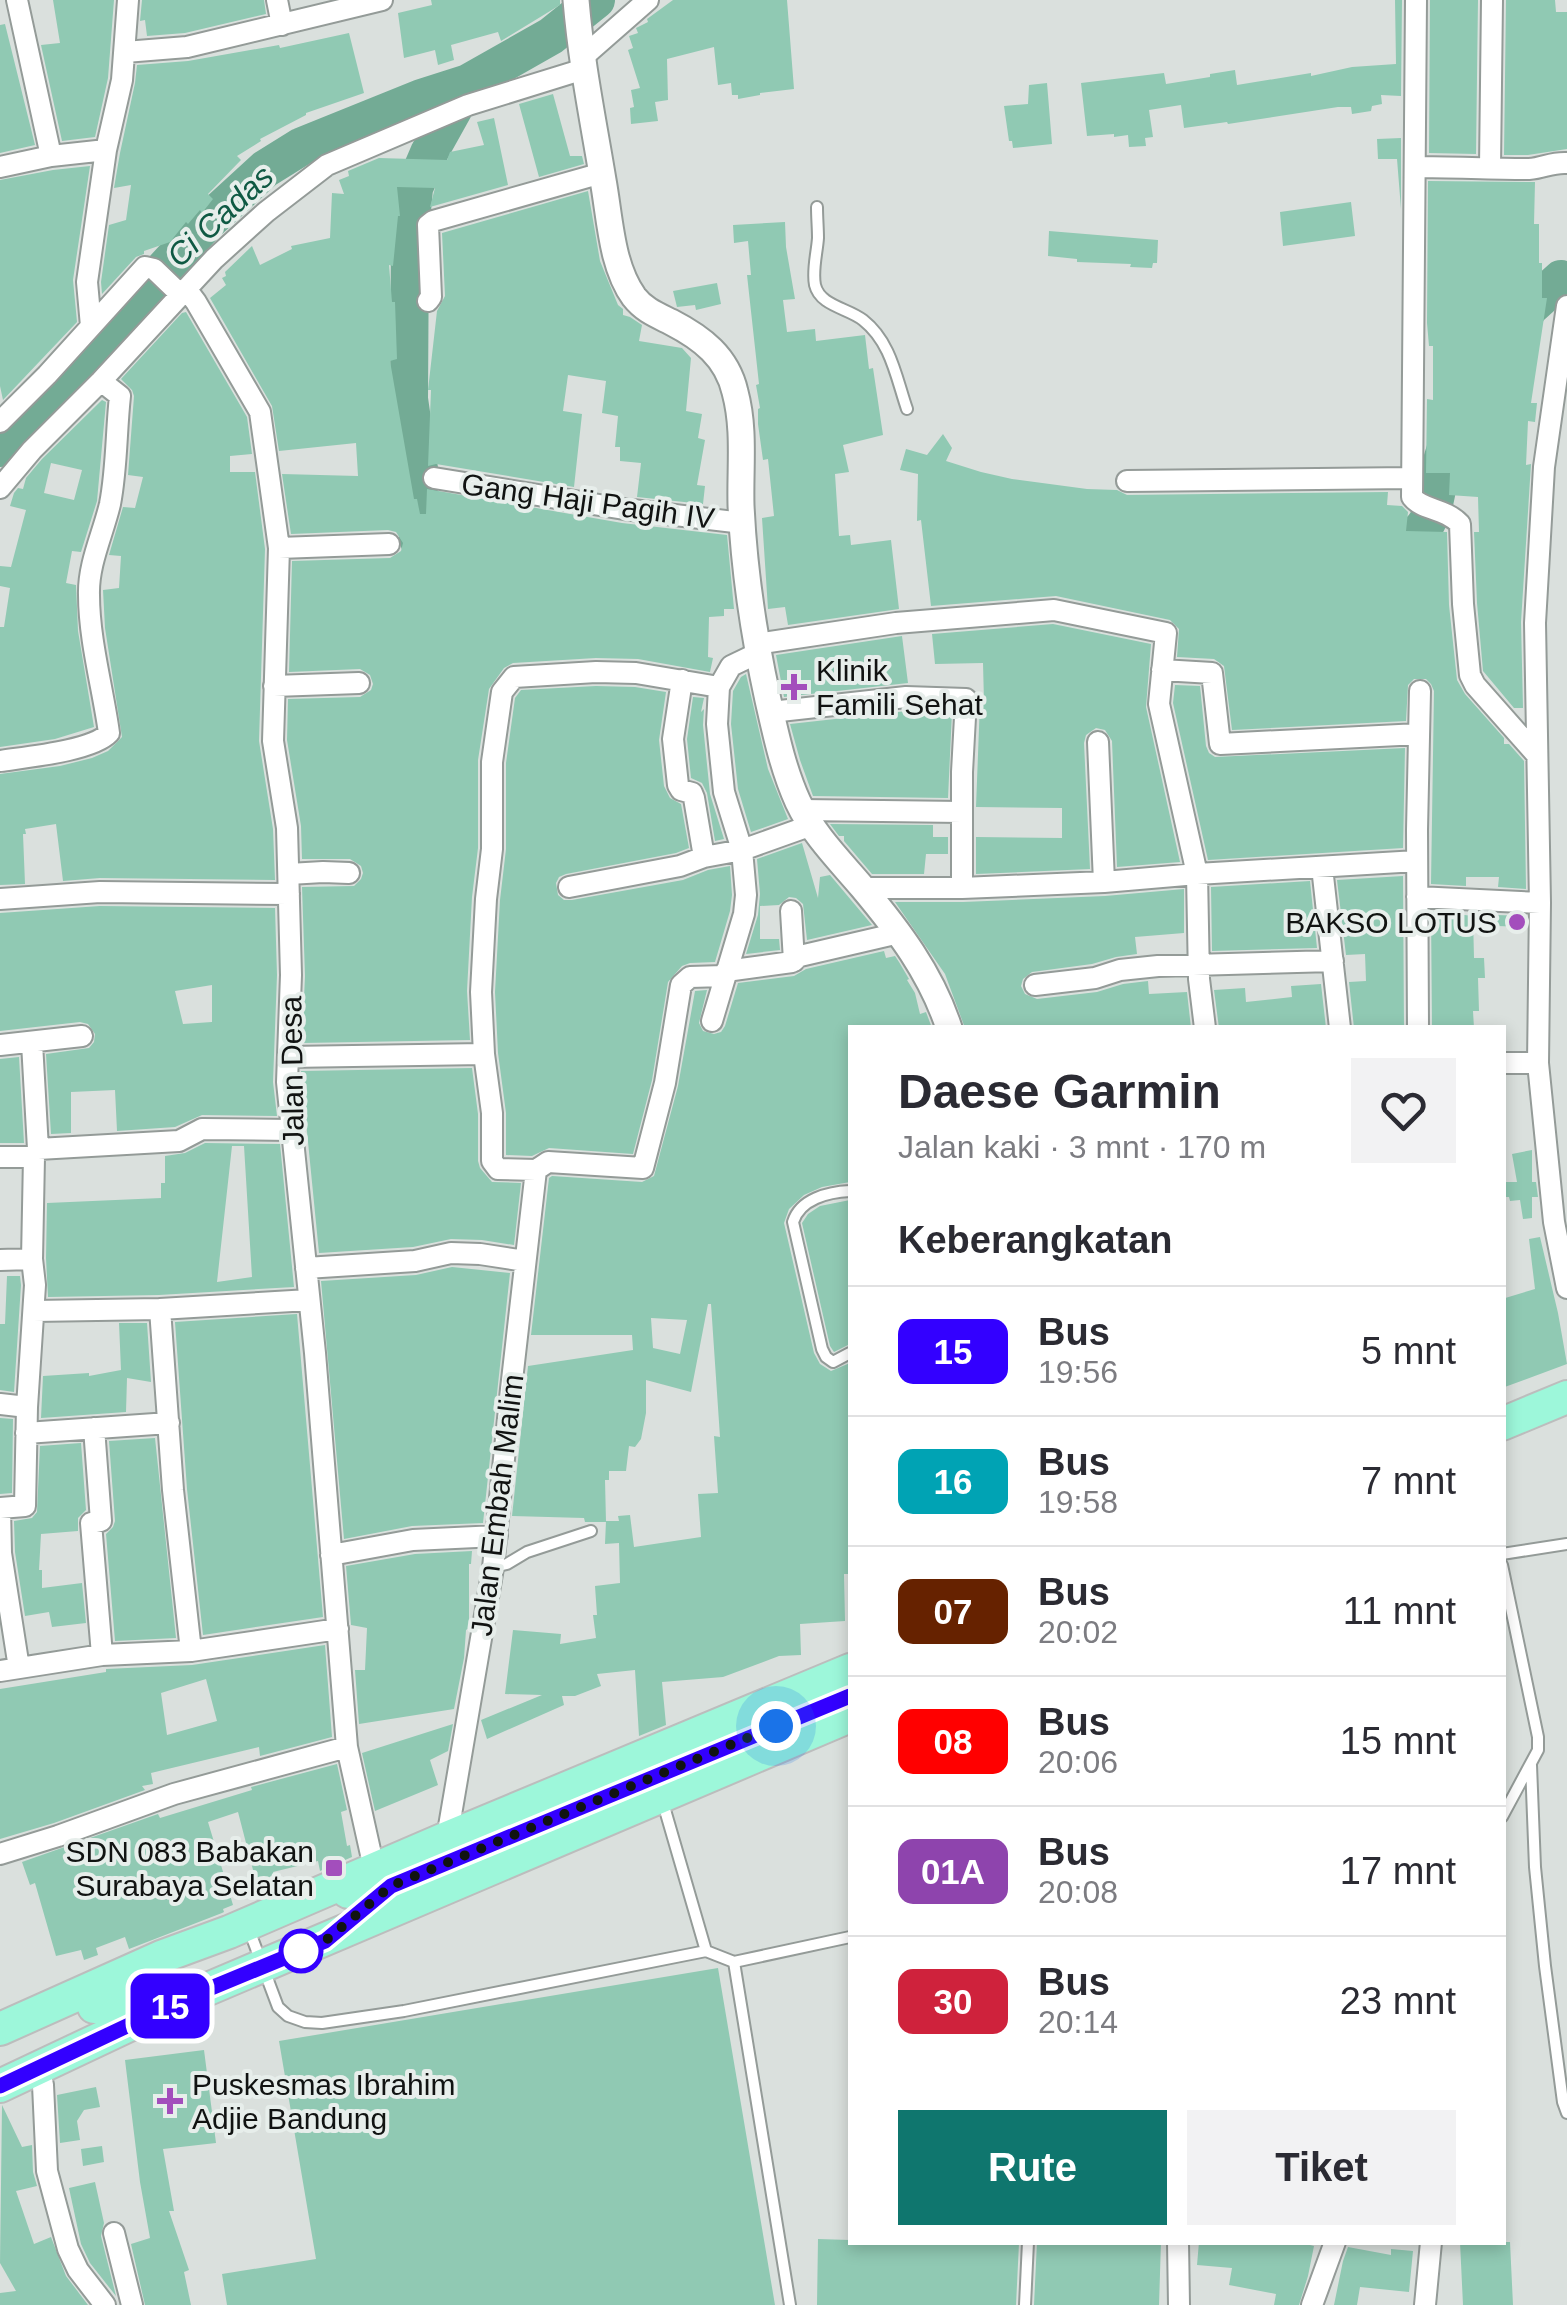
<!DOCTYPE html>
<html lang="id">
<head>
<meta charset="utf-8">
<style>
  :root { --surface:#fff; --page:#f2f2f3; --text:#2b2b33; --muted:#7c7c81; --line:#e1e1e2; --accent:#0f766e }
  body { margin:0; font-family:Arial,sans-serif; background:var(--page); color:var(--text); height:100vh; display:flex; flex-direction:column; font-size:38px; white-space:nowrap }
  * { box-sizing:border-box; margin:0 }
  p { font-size:32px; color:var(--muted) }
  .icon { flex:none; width:55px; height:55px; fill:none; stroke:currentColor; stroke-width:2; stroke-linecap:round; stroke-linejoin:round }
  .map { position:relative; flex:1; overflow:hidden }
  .details { position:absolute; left:848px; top:1025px; width:658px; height:1220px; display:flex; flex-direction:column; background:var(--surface); border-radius:0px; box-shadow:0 5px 15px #0003 }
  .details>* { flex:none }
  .badge { padding:0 20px; border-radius:15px; font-size:35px; line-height:65px }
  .you { position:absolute; width:50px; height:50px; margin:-25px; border:8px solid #fff; border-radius:50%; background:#1a73e8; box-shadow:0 0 0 15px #1a73e833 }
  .map>.badge { position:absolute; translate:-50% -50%; box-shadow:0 0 0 5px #fff }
  h2 { padding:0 50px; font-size:38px; line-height:90px }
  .round { display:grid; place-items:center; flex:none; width:105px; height:105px; border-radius:0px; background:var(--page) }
  .headline { display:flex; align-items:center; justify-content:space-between; height:170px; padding:0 50px }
  h1 { font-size:48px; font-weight:600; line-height:75px }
  .button { display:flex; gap:20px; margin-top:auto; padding:20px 50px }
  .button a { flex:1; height:115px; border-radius:0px; background:var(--accent); color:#fff; font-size:40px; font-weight:600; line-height:115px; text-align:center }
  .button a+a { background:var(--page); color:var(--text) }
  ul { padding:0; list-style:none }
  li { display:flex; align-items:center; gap:30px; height:130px; padding:0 50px; border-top:2px solid var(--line) }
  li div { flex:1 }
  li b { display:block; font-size:38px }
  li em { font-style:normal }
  li .badge { min-width:110px; font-weight:700; text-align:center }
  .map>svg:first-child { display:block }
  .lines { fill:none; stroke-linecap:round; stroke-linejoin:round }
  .stream { stroke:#73ab95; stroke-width:6 }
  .river { stroke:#73ab95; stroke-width:38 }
  .building { fill:#90c9b3; fill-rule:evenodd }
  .service-casing { stroke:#949b98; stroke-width:14 }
  .minor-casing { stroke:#949b98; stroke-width:24 }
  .tertiary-casing { stroke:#949b98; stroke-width:29 }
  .primary-casing { stroke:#bcbdbd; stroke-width:36 }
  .service { stroke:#fff; stroke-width:10 }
  .minor { stroke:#fff; stroke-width:20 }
  .tertiary { stroke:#fff; stroke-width:25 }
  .primary { stroke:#9df7da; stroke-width:32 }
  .line-casing { stroke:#fff; stroke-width:22 }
  .line { stroke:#30f; stroke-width:15 }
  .walk { stroke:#111312; stroke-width:10; stroke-dasharray:0 18 }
  .poi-dot { fill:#a34ebc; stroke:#e7eeeb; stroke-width:4 }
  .stop-dot { fill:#fff; stroke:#30f; stroke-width:5 }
  .labels { text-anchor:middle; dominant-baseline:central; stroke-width:8; stroke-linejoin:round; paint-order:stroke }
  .street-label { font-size:30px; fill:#111312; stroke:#e7eeeb }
  .poi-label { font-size:30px; fill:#111312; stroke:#e7eeeb; text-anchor:start }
  .water-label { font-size:32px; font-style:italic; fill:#0f5943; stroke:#e7eeeb }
</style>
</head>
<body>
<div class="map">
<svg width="1567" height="2305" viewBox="0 0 1567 2305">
  <rect width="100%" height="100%" fill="#dae0dd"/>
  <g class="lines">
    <path class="stream" d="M589 0V6"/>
    <path class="river" d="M1512 334 1529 308 1561 279
      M0 448 206 223 265 169 302 146 421 98 468 83 551 36 596 0
      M1374 534 1411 537C1436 526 1436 489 1441 465 1444 452 1449 439 1454 427
      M424 555 418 538 419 469 409 399 410 234 414 188 429 153 468 83"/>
  </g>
  <path class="building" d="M53 0H114L108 78 95 137 62 141 41 45 60 43Z
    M142 0H264L266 14 185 33 147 36 145 20 140 21Z
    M431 0H560V5L501 41 498 32 451 45 454 60 438 65 435 50 404 58 398 13 432 5Z
    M673 0H787L794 89 760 93V95L738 99V95H732L731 83 718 85 714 47 667 59 668 100 655 102 658 121 631 124 630 108 634 107 631 90 640 88 628 50 633 48 629 36 638 33 636 28 648 22 647 19Z
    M1395 0H1402L1401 96 1381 95 1382 104 1372 106 1371 111 1352 114 1351 107H1338L1228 124 1227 122 1184 128 1181 105 1149 110 1153 137 1145 138 1146 146 1129 147 1128 135 1114 137V134L1087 136 1081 83 1164 73 1166 84 1210 77V74L1235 70 1237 85 1311 73V76L1352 67 1396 64Z
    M1430 0H1478L1476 154 1429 153Z
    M1506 0H1555L1556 12H1567V149L1528 155H1504Z
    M5 24 35 145 0 153V25Z
    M349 33 364 93 306 113V115L260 139 261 141 237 156 241 160 208 194 213 199 202 213 200 210 188 224 186 222 170 242 144 251V254L136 257 102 294 101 282 109 225 126 220 131 185 114 188 120 153 135 83 137 65 188 61 279 45 280 48Z
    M1047 83 1052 144 1013 148 1012 141H1009L1004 106 1028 104 1029 85Z
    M553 94 570 156H582L584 164 539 177 519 104Z
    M494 118 508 185 430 207 435 188 397 187 400 216H398L393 266 389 265 392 302H395L397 359 390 361 414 499H417L420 514H426L427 489 622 523 727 535 734 609H724V616L709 617 708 657 713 658 710 672 638 659 596 658 513 663 504 668 489 689 478 760V848L472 897 467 991 470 1040 302 1043 305 976 302 887 354 886 361 879 363 873 361 866 350 859H302L301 826 287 740 288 699 360 697 371 690 373 684 370 675 360 669 289 672 292 561 390 558 401 551 403 543 396 532 388 530 291 534 282 474 358 476 356 443 279 451 272 406 210 298 226 285 222 278 226 276 225 272 252 246 260 265 292 249 291 246 330 238 332 193 344 194 339 180 349 176 348 171 379 158 447 160 450 152 484 145 477 122Z
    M1401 138V209L1397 159H1378L1377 139Z
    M90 166 73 280 77 322 3 400 0 386V180L53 170Z
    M1428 181 1535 182 1534 224H1539V263H1542V298H1547L1531 403H1537L1535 422 1528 421 1526 465 1531 464 1521 622 1523 708H1514L1483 671 1477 603 1474 532H1479L1478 497 1449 495 1450 473H1426L1427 399 1433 400V346H1429L1427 323Z
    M588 191 600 261 618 305 623 309V315L630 317 642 325 639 341 682 348 691 358 686 411 702 414 698 438 705 440 697 485 705 486 703 504 637 497 641 463 620 461V447H615L618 416 602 413 606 381 568 375 563 411 582 414 574 487 436 464 428 466 431 390H428L437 311 445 296 442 233Z
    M1351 202 1355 236 1283 246 1280 212Z
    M785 222 786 247 795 299 783 300 787 332 815 329 816 341 865 335 869 369 873 368 883 435 843 445 849 472 835 474 839 536 850 535 851 545 891 540 899 609 788 625 785 607 768 609 762 518 774 516 768 459 763 460 758 424V409L760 408 756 385 759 384 747 275H751L748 241 734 243 733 225Z
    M1049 231 1158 240 1157 263H1153L1152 268 1130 267 1131 264 1077 262V259L1048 256Z
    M717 283 721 304 696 310 695 305 677 307 673 291Z
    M186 312 247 417 252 454 230 456V472H255L265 549 259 741 273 829 275 880 100 878 63 881 56 824 25 829 26 834H23L25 884 0 885V774L60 766 92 758 108 751 122 737 105 628 103 590 119 588 121 556 109 555 123 507 135 508 143 477 128 475 134 396 132 390 121 379 182 313Z
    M102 400 106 402 97 501 81 552 72 551 66 583 76 585 78 631 94 727 55 739 0 747V627H4L10 588 0 586V566L11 567 26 510 10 506 14 493 18 488 23 489 26 478 42 459ZM51 463 82 470 74 500 44 493Z
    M943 434 952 448 946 461 981 472 1012 479 1087 489 1117 490 1127 495 1388 492 1387 505 1402 506 1408 512 1406 531 1447 532 1449 605 1457 680 1465 694 1504 738V744H1509L1524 761 1526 889 1498 887 1499 877H1466V886L1431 884 1434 691 1431 684 1426 679H1414L1408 685 1406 721 1232 730 1224 666 1214 659 1177 657 1179 629 1170 620 1056 596 931 606 921 520 917 521 918 474 900 470 906 449 927 455Z
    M1053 624 1151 644 1146 707 1180 862 1117 867 1112 741 1105 730 1096 728 1086 735 1084 743 1090 869 976 874V837L1062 838V808L976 807 980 702H984L983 663 935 664 932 634Z
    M902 636 908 683 784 697 776 655Z
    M746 674 768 769 788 819 751 832 738 789 731 724 733 691 741 677Z
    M1175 685 1200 686 1206 746 1209 753 1215 757 1405 748 1403 848 1208 860 1173 703Z
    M596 686 635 687 666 692 659 740 664 786 670 798 681 804 689 848 676 853 566 874 559 877 556 883 558 895 564 900H572L683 880 708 870 730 866 732 895 730 911 715 962 690 963 682 966 668 982 652 1080 633 1154 549 1148 532 1156 506 1155V1113L498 1053 495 992 500 900 506 849V763L515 698 521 690Z
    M693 697 704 698 701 712 704 709 703 725 710 794 724 839 715 841 707 793 702 783 691 778 687 739Z
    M907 711 952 712 948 798 813 796 800 760 790 724Z
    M830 824 933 825V837H948V854H926L924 874H872L844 841V836H839Z
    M802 843 818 898 820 877 830 875 872 925 807 940 803 904 796 898 789 897 779 905 760 906V939H779L780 950 746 954 758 915 760 894 757 859Z
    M1403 876 1404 1028H1354L1349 982 1366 981 1365 954 1346 955 1337 880Z
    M1310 881 1317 948 1212 951 1211 887Z
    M1184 889V933L1135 937 1137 954 1116 957 1092 964 1032 972 1023 979 1021 986 1025 994 1037 999 1097 992 1123 984 1148 981 1149 994 1187 992 1191 1028H965L945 974 895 902H963L1105 896Z
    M100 906 275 908 277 975 273 1082 277 1116 202 1115 175 1127 117 1131 115 1090 71 1092V1133L51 1134 46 1054 89 1048 94 1042 95 1034 88 1024 80 1022 0 1031V913ZM212 985V1022L183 1024 175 991Z
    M1431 911 1473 916 1474 958H1484L1485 978H1478L1479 1011H1473L1474 1028H1432Z
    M1497 915 1526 916V927L1497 926Z
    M884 951 886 958 895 956 899 962 909 979 907 980 915 993 920 1014 926 1012 932 1028H850V1182L822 1187 804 1195 789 1209 784 1223 814 1353 820 1364 831 1371 850 1363V1574H844L845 1621 800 1624 801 1655 779 1656 723 1677 662 1682 666 1725 639 1736 635 1670 597 1674 601 1686 575 1696H562L564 1705 487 1739 481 1720 542 1695 505 1694 513 1630 561 1634 560 1644 596 1638 593 1615H597L595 1586 620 1583 619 1543 605 1544 606 1521H619L618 1516 630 1515 634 1547 701 1537 698 1494 718 1493 714 1436 720 1437 711 1304H708L691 1392 646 1380V1413L641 1439 635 1447 629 1446 626 1471H609V1480H605L606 1522H585L584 1518 512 1516 528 1366 633 1350 632 1335H531L549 1178 552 1176 642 1182 654 1176 678 1086 695 991 707 990 699 1023 703 1031 714 1034 721 1032 725 1026 738 983 794 976 806 969ZM651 1318 687 1320 680 1354 653 1348Z
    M1321 984 1326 1028H1219L1214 990 1245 988 1246 1002 1292 997 1291 986Z
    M19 1057 24 1143H0V1059Z
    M472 1068 478 1114V1161L480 1168 492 1182 521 1183 514 1245 482 1240 451 1239 413 1247 319 1253 301 1071Z
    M205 1143 280 1144 294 1287 159 1295 48 1297 46 1258 47 1203 161 1198V1183H165V1156L185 1153ZM232 1146H244L252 1277 217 1282Z
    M1532 1150V1182H1536L1538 1197H1532V1218L1523 1219 1520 1200 1510 1201 1509 1197H1502V1182H1517L1512 1154Z
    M850 1200V1344L834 1352 830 1346 802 1223 808 1214 820 1206Z
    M1540 1237 1558 1313 1567 1364 1502 1388V1299L1535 1289 1529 1239Z
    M452 1267 510 1273 483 1523 412 1526 344 1539 321 1281 416 1275Z
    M7 1276H20L21 1285 14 1392 0 1390V1324H5Z
    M297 1314 323 1617 203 1635 187 1489 175 1322Z
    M119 1323H147L151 1382 127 1378 126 1412 41 1418 43 1376 89 1373V1376L121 1370Z
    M0 1418 13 1419 12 1493 0 1494Z
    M155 1438 176 1638 115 1641 106 1534 113 1527 115 1521 109 1441Z
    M81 1443 86 1510 78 1518V1531L41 1534 39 1570H42V1588L82 1583 86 1623 52 1627 49 1612 25 1616 15 1552 14 1521 32 1518 37 1512 40 1446Z
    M472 1551 471 1564H469V1628L466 1630 464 1658 454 1709 359 1724 355 1670H365L367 1628 351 1625 346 1566 415 1554Z
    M325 1645 332 1737 260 1756 259 1747 151 1773 153 1784 142 1786 145 1790 54 1823 0 1839V1689L106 1672V1669L192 1665ZM206 1679 217 1721 167 1735 161 1693Z
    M453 1724 448 1751 430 1760 438 1785 375 1811 362 1753Z
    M337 1764 347 1810 341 1812 347 1846 350 1845 352 1857 320 1871 318 1861 273 1872 278 1889 260 1897 238 1812 208 1822 233 1905 223 1909 224 1912 222 1913 129 1949 125 1937 96 1948 98 1955 84 1960 81 1950 56 1956 35 1883 30 1885 22 1862 158 1814 160 1818 252 1790 251 1787Z
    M718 1968 775 2305H227L222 2274 316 2259 279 2041Z
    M204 2050 216 2143 163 2149 174 2211H169L189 2270 184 2272 191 2305H145L131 2244 150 2238 140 2182 125 2060Z
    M96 2087 100 2107 84 2110 77 2121 80 2140 60 2143 57 2095Z
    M2 2105 22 2147 32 2145 33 2172 37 2186 16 2191 34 2244 51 2237 66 2276 88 2305H0V2293L16 2291 0 2263Z
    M102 2146 104 2162 83 2166 81 2149Z
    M95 2182 104 2223 101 2236 116 2296 90 2263 81 2244 69 2188Z
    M818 2239 850 2240V2242L1019 2243 1016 2305H817Z
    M1037 2242H1161L1159 2305H1034Z
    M1199 2242H1298L1314 2246 1308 2276 1299 2305H1274L1276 2294 1229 2285 1232 2268 1197 2265Z
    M1460 2242H1510L1513 2305H1463Z
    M1348 2247 1391 2255V2249L1413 2251 1409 2292 1360 2287 1357 2305H1334L1343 2261Z"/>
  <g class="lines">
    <g class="service-casing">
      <path id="service" d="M817 207C817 218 818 228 818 238 817 253 812 270 815 285 820 306 848 308 863 320 891 342 896 377 907 409
        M850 1191C828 1192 800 1199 793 1222L822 1349 826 1357 833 1362 850 1353
        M1502 1554 1567 1544
        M1502 1565 1538 1737V1750L1502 1817
        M494 1567 507 1564 527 1552 591 1531
        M1531 1765 1535 1867 1545 1966 1563 2102 1567 2113
        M663 1803 706 1951
        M248 1927 278 2007 288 2016 305 2022 322 2023 404 2011 706 1951 734 1962 850 1937
        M734 1962 790 2305
        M1025 2305 1028 2242"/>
    </g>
    <g class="minor-casing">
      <path id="minor" d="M17 0 51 156
        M277 0 282 25
        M1416 0 1412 497C1422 510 1445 508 1460 524L1463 604 1470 675 1475 685 1537 755
        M125 52 187 47 382 0
        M583 57 648 0
        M0 167 51 156 106 150
        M1416 167C1453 167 1491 169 1529 169 1544 168 1551 162 1567 163
        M1490 167 1492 0
        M187 290 196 302 260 412 279 548 273 741 287 828 291 975 287 1082 315 1353 347 1747 374 1868
        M428 301 431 297 428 225 433 221 602 173
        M1567 306 1544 467 1535 623 1540 903 1538 1063 1554 1222 1567 1288
        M91 326 87 282 106 150 122 80 128 0
        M0 422 47 375 145 267 154 269 181 295
        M434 478 624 509 743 523
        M1127 481 1411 478
        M0 488 32 450 101 381 214 259 266 212 327 165 468 105 584 69
        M279 548 389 544
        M756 644 896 623 1054 610 1166 633 1159 704 1197 874 1199 979 1205 1028
        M1162 670 1212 673 1220 744 1419 734
        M682 680 673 739 678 785 681 790 692 793 694 798 704 857
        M274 686 359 683
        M719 687 636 673 596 672 514 677 502 692 492 762V849L486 899 481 992 484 1054 492 1113V1161L498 1169 536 1170 548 1162 643 1168 665 1083 681 985 690 977 724 976
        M771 712 906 697 966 699 962 772V888
        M1098 742 1104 882
        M0 761C26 757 92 751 109 733 103 689 89 640 89 595 88 564 103 534 110 504 117 468 116 432 120 396L101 381
        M802 810 962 812
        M1322 867 1340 1028
        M289 874 323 872 349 873
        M569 887 680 866 704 857 742 850 812 825
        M863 888H962L1104 882 1197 874 1417 861
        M1417 897 1540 903
        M0 899 100 892 289 894
        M791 911 794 961
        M726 971 792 962 800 956 899 933
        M1035 985 1095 978 1120 970 1158 966 1333 961
        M712 1021 744 914 746 895 742 850 724 792 717 724 719 687 731 666 758 653
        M1418 1028 1417 830 1420 691
        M0 1045 82 1036
        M288 1057 484 1054
        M1502 1063H1538
        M38 1149 179 1141 202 1129 290 1130
        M0 1157H34
        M0 1260 32 1259
        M306 1268 415 1261 451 1253 480 1254 525 1261
        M160 1309 173 1490 191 1651
        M34 1311 160 1309 309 1300
        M0 1404 27 1407
        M94 1428 101 1521 91 1523 102 1655
        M26 1433 169 1423
        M0 1508 25 1506 27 1407 35 1285 32 1259 34 1157 38 1149 32 1043
        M0 1508 1 1553 19 1668
        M331 1555 413 1540 497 1536
        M0 1671 102 1655 191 1651 338 1629
        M447 1838 493 1568 511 1389 536 1170
        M0 1854 58 1836 174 1794 347 1747
        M39 2068 43 2085 47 2171 68 2249 78 2270 105 2305
        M114 2233 132 2305
        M1178 2242 1179 2305
        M1312 2305 1335 2242
        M1425 2305 1431 2242"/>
    </g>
    <g class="tertiary-casing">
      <path id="tertiary" d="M576 0C581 61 593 120 603 180 610 218 611 265 634 297 644 310 657 315 671 322 702 338 727 357 735 392 745 429 740 467 741 505 744 571 754 636 768 700 776 735 783 769 798 802 813 834 839 860 862 887 898 930 931 973 949 1028"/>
    </g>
    <g class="primary-casing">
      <path id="primary" d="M1502 1424 1567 1397
        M348 1892 391 1886 477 1851
        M94 2007 167 1983
        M0 2029 161 1957 229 1932 447 1838 850 1670
        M0 2086 182 2000 850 1716"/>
    </g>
    <use href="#service" class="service"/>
    <use href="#minor" class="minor"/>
    <use href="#tertiary" class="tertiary"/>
    <use href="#primary" class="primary"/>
  </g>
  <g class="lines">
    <g class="line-casing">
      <path id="line" d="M0 2086 182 2000 325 1941 391 1886 850 1696"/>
    </g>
    <use href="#line" class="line"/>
    <path class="walk" d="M301 1951 298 1952 325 1941 391 1886 776 1726"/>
  </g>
  <g class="poi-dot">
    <path d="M789 672h10v10h10v10h-10v10h-10v-10h-10v-10h10z"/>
    <circle cx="1517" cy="922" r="10"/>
    <rect x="324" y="1858" width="20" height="20" rx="5"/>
    <path d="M165 2086h10v10h10v10h-10v10h-10v-10h-10v-10h10z"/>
  </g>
  <circle class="stop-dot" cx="301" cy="1951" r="20"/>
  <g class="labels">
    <g class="street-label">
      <text transform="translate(588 501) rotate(8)">Gang Haji Pagih IV</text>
      <text transform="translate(292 1071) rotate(-91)">Jalan Desa</text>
      <text transform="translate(497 1505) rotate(-83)">Jalan Embah Malim</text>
    </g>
    <g class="poi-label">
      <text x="816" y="670">Klinik<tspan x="816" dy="34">Famili Sehat</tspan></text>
      <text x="1497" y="922" text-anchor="end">BAKSO LOTUS</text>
      <text x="314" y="1851" text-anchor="end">SDN 083 Babakan<tspan x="314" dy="34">Surabaya Selatan</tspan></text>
      <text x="192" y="2084">Puskesmas Ibrahim<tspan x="192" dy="34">Adjie Bandung</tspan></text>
    </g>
    <g class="water-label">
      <text transform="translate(220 216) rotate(-43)">Ci Cadas</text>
    </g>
  </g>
</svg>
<div class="you" style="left:776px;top:1726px"></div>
<b class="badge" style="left:170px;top:2006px;background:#30f;color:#fff">15</b>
<section class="details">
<div class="headline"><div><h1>Daese Garmin</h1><p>Jalan kaki · 3 mnt · 170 m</p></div><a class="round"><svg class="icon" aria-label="heart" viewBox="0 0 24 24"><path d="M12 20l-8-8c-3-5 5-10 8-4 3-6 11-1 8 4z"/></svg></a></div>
<h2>Keberangkatan</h2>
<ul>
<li><span class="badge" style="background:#30f;color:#fff">15</span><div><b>Bus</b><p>19:56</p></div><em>5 mnt</em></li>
<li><span class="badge" style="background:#00a3b4;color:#fff">16</span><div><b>Bus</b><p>19:58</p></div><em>7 mnt</em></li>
<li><span class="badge" style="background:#620;color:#fff">07</span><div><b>Bus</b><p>20:02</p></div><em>11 mnt</em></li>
<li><span class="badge" style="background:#f00;color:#fff">08</span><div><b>Bus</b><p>20:06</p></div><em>15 mnt</em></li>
<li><span class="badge" style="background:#8e44ad;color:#fff">01A</span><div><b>Bus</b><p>20:08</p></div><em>17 mnt</em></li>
<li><span class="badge" style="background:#cf223c;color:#fff">30</span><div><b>Bus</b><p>20:14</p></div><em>23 mnt</em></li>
</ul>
<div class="button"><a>Rute</a><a>Tiket</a></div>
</section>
</div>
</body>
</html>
